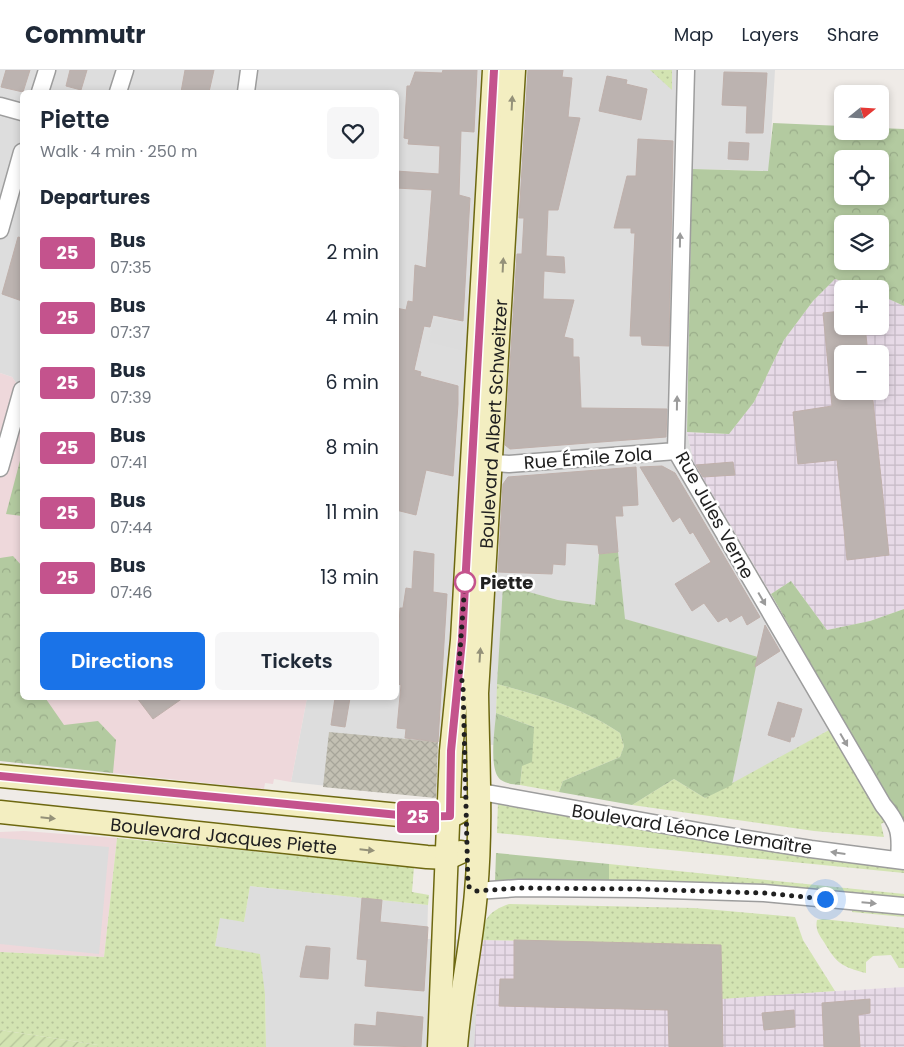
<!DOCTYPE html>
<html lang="en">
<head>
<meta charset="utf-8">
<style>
  :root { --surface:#fff; --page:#f6f6f7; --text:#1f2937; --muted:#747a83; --line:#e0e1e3; --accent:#1a73e8 }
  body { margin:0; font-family:Poppins,sans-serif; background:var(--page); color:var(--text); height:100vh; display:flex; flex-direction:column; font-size:19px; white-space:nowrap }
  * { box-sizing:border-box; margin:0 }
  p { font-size:16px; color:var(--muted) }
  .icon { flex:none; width:28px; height:28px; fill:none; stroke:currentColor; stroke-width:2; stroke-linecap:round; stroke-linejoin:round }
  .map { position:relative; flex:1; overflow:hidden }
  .drawer { position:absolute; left:20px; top:20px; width:379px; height:610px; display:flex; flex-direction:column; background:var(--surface); border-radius:8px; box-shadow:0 2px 8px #0003 }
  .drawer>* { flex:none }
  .badge { padding:0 10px; border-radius:4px; font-size:18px; line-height:32px }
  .needle { width:32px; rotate:72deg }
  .fabs { position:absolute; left:834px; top:15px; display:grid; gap:10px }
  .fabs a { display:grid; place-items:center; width:55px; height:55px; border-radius:8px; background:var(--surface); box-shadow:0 2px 8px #0003; font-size:25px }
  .you { position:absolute; width:25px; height:25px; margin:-12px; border:4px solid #fff; border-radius:50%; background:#1a73e8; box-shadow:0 0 0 8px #1a73e833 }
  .map>.badge { position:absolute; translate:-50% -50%; box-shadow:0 0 0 2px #fff }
  h2 { padding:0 20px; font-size:19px; line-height:45px }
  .round { display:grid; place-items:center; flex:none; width:52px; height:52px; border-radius:8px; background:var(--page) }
  .headline { display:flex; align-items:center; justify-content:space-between; height:85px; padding:0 20px }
  h1 { font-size:24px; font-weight:600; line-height:38px }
  .cta { display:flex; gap:10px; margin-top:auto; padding:10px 20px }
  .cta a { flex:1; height:58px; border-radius:8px; background:var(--accent); color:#fff; font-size:20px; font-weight:600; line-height:58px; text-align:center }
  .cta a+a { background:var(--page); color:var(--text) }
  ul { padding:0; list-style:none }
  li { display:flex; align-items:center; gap:15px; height:65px; padding:0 20px }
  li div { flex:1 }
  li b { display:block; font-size:19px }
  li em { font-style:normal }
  li .badge { min-width:55px; font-weight:700; text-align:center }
  header { display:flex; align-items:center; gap:30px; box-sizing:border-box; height:70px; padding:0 25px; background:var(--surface); border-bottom:1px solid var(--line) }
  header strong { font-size:24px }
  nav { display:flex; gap:28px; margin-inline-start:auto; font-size:18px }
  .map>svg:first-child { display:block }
  .residential { fill:#ddd }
  .commercial { fill:#eed8db }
  .industrial { fill:url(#industrial-grid); fill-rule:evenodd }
  .construction { fill:url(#construction-cross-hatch) }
  .grass { fill:url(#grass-dots) }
  .forest { fill:url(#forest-crowns); fill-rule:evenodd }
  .garden { fill:url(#garden-furrows) }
  .parking { fill:#dcdcdc }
  .building { fill:#bcb3b0; stroke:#bfb0ab }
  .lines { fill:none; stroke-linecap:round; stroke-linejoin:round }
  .minor-casing { stroke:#9d9d9d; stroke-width:19 }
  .secondary-casing { stroke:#6d6810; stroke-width:25 }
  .minor { stroke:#fff; stroke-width:16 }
  .secondary { stroke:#f3eec1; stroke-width:22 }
  .oneway { fill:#949179 }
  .oneway2 { fill:#9b9b9b }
  .line-casing { stroke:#fff; stroke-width:11 }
  .line { stroke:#c4538d; stroke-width:8 }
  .walk { stroke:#202020; stroke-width:5; stroke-dasharray:0 9 }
  .stop-dot { fill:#fff; stroke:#c4538d; stroke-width:2.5 }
  .labels { text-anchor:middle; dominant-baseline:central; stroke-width:5; stroke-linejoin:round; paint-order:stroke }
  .street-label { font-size:18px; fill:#202020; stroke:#fff }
  .stop-label { font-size:18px; font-weight:bold; fill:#202020; stroke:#fff; text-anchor:start }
</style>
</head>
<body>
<header>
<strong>Commutr</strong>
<nav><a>Map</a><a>Layers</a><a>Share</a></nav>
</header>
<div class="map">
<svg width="904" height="977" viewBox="0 0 904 977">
  <defs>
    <pattern id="industrial-grid" width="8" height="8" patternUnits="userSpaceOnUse" patternTransform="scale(1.25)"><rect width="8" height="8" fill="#e7dae7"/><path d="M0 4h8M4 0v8" fill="none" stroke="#c6bbc6"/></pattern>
    <pattern id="construction-cross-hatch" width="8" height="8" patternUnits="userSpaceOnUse" patternTransform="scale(1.25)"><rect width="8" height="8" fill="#c3c0b3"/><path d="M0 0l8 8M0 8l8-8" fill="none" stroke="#a7a59a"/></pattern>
    <pattern id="grass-dots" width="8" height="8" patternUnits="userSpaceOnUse" patternTransform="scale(1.25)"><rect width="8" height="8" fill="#d3e4b2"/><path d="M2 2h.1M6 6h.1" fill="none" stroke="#b5c399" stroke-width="1.8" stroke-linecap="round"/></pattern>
    <pattern id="forest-crowns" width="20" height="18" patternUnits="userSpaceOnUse" patternTransform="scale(1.25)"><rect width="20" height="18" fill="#b3caa0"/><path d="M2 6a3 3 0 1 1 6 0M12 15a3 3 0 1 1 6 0" fill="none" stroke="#9aad8a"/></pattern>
    <pattern id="garden-furrows" width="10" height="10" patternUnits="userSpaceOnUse" patternTransform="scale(1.25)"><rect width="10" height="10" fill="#d3e4b2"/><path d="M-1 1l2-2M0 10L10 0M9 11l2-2" fill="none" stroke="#b5c399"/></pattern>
  </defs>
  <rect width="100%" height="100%" fill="#efebe7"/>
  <path class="residential" d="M0 0H775L769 101 692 99 687 362 694 393 843 652 732 715 757 587 624 549 618 483 599 484 595 535 558 530 503 515 494 675 438 672 436 728 291 712 307 628H396V22H22V321L12 307 0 303Z
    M250 816 428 835 427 869 481 870 474 977H266L265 924 215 876 220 847 244 852Z"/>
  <path class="commercial" d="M0 303 12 307 22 321V628H307L291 712 274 709 273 714 265 713 264 719 0 691Z
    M24 761 117 768 104 887 0 882V762Z"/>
  <path class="industrial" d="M835 209 865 219H842V256H880V225L904 236V539L870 551 827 560 791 511 771 524 694 393 687 362 729 364 754 332 784 270 813 231ZM842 284H880V321H842Z
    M481 870 721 875 772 925 904 917V977H474Z"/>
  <path class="construction" d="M329 662 438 672 436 728 323 717Z"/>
  <path class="grass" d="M650 0H672V20Z
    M497 614C539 625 584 638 620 663L624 676 620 687 563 711 559 722 520 715 522 696 534 657 496 643Z
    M829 660 862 715 890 749 881 754 884 767 814 761 632 735 674 709 705 728Z
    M498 732 904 795V803L497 763Z
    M117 768 414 797 412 822 429 825 428 835 250 816 244 852 220 848 215 876 260 884 265 924 266 977H98V975L0 960V882L104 887Z
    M609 794 904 824V831L609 815Z
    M509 834 694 838 795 847 803 870 835 921 721 929 720 875 481 870C483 849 489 841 509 834Z
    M853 835 904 841V847L852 842Z
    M823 849 904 858V898H899L891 885 873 886 866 892V903C842 897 836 893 824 872 819 865 815 859 817 850Z"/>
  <path class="forest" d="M773 53 842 56V61H880V58L904 59V236L880 225V219H865L835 209 813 231 784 270 754 332 729 364 687 362 692 99 768 101ZM842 89H880V126H842ZM842 154H880V191H842Z
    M22 383V446L6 444Z
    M618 482 625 549 758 587 732 715 705 728 674 709 632 735 559 722 563 711 620 687 624 676 620 663C584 638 539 625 497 614L503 515 558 530 595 535 599 484Z
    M13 486 22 496V628H53L46 629 64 655 98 651 116 670 113 703 0 691V488Z
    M791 511 827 560 870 551 904 539V757L771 524Z
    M496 643 534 657 532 692 522 696 520 715C513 714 507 714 501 710 488 701 495 659 496 643Z
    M496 783 609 794V815L495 812Z"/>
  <path class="garden" d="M0 960 98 975V977H0Z"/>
  <path class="parking" d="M434 248 463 254 461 280 429 272Z
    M0 768 109 777 99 884 0 874Z"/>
  <path class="building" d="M6 0H30L23 22 1 17Z
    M70 0H87L81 20 66 16Z
    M185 0H214L209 22H181Z
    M443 0H477L474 62 461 61 459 125 470 128 463 251 433 245 430 257 424 256 414 300 421 302 420 306 458 316V334L453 406 426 400 416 445 396 440V238L406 240 408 231 413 232 415 195 426 198 432 120 396 118V101L439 104 440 76 408 74 409 69 404 68 407 16H410L415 2 442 3Z
    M528 0H563L562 7 572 8 568 47 580 48 558 140H548L546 186 564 187 565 203 544 201 543 229 574 230 564 267 573 269V287H579L581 338 667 339 666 367 510 379 505 375 517 184H522L524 148H519Z
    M724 2 767 3 763 63H746L747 36 722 35Z
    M607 6 627 10 626 14 647 19 641 50 599 41Z
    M638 69 673 71 669 276 642 275 641 266H630L635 163H631V158H614L627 106H636Z
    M729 72 749 73 748 90 728 89Z
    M18 167 22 168V231L2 224Z
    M842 241V256H865L868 284H842V321H872L889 485 847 490 837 390 798 394 793 342 832 336 823 243Z
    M733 392 735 405 703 407 696 395Z
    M662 396 675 403 760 547 747 555 742 545 730 552 727 547 718 552 704 533 692 541 675 514 711 492 693 462 690 464 680 447 673 452 640 397Z
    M636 397 638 435 622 436 623 446H615L618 482 599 484 598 475 566 473 565 495 553 494 552 504 498 502 503 414 508 407Z
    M414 481 434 484 433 522 447 524 438 672 405 668 406 659 397 658 401 615 398 614 399 604H396L400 538H403L406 518 412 519Z
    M765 555 780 581 755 597Z
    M137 628H183L153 649Z
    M335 628H350L345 657 331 655Z
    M778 632 802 639 794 667H791L790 672 768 665Z
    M362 828 382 830 380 852 428 857 424 921 365 916 367 890 357 889Z
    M514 870 721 875 723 977H669L668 940 499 936 500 909H514Z
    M306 876 330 878 328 909 300 907Z
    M870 929V943L858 945 860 977H824L822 933Z
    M794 940 795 957 764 960 762 943Z
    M377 942 423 947 421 977 354 975 355 954 376 956Z"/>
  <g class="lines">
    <g class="minor-casing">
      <path id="minor" d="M686 0 676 381 883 735C900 755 901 764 899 790
        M40 22 47 0
        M118 22 125 0
        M246 22 249 0
        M0 36 22 42
        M0 160 22 82
        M481 392 509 394 676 381
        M0 398 22 320
        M481 722 709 763 811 779 904 791
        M476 821 519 818 636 819 764 823 904 836"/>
    </g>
    <g class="secondary-casing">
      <g id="secondary">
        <path d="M0 706 430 748C440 747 455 748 462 739"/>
        <path id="s1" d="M0 742 427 787 448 788 461 782"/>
        <path d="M439 977 451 681 462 570 494 0"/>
        <path id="s2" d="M456 977C460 925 472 874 476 822 482 754 478 691 477 623L514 0"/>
      </g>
    </g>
    <use href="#minor" class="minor"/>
    <use href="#secondary" class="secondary"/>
  </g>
  <defs><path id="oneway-solid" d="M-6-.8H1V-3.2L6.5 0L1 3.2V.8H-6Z" transform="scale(1.25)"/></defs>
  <g class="oneway">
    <use href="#oneway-solid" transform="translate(512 33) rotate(-87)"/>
    <use href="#oneway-solid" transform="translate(503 195) rotate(-87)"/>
    <use href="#oneway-solid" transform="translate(480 585) rotate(-86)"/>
    <use href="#oneway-solid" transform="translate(48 748) rotate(6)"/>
    <use href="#oneway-solid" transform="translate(367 780) rotate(6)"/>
  </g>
  <g class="oneway2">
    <use href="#oneway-solid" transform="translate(680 170) rotate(-89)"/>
    <use href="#oneway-solid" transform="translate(677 333) rotate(-89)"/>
    <use href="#oneway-solid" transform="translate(762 529) rotate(60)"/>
    <use href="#oneway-solid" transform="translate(844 670) rotate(60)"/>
    <use href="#oneway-solid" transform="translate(838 783) rotate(-172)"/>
    <use href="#oneway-solid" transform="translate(869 833) rotate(5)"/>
  </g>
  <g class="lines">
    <g class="line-casing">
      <path id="line" d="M0 706 419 747 450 746 451 681 462 570 494 0"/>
    </g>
    <use href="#line" class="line"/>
    <path class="walk" d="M465 512 459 595 463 616 468 816 476 821 519 818 636 819 764 823 825 829"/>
  </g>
  <circle class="stop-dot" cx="465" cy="512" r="10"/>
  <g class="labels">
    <g class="street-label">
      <text stroke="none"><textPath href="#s2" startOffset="625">Boulevard Albert Schweitzer</textPath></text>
      <text transform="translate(588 388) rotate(-4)">Rue Émile Zola</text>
      <text transform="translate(715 445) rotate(61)">Rue Jules Verne</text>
      <text transform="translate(692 759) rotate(9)">Boulevard Léonce Lemaître</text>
      <text stroke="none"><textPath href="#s1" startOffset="225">Boulevard Jacques Piette</textPath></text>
    </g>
    <g class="stop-label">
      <text x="480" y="512">Piette</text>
    </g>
  </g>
</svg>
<div class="fabs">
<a><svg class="needle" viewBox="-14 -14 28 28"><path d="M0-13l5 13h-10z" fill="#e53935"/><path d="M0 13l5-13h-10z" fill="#747a83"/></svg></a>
<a><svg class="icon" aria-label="locate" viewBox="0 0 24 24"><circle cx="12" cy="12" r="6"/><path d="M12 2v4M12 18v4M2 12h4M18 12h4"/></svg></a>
<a><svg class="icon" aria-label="layers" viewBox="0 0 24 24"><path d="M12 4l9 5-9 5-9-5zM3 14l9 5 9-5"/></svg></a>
<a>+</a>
<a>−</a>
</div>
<div class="you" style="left:825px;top:829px"></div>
<b class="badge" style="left:418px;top:747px;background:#c4538d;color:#fff">25</b>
<section class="drawer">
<div class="headline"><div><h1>Piette</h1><p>Walk · 4 min · 250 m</p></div><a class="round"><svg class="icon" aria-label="heart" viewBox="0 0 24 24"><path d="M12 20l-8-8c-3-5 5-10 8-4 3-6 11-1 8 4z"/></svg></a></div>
<h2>Departures</h2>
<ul>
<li><span class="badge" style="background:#c4538d;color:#fff">25</span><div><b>Bus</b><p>07:35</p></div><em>2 min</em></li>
<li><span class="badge" style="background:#c4538d;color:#fff">25</span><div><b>Bus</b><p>07:37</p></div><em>4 min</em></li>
<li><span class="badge" style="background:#c4538d;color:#fff">25</span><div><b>Bus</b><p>07:39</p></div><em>6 min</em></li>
<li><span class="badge" style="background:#c4538d;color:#fff">25</span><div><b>Bus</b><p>07:41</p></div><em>8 min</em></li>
<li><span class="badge" style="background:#c4538d;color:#fff">25</span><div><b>Bus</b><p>07:44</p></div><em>11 min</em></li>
<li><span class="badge" style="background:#c4538d;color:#fff">25</span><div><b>Bus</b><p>07:46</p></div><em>13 min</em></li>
</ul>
<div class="cta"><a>Directions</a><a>Tickets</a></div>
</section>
</div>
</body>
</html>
